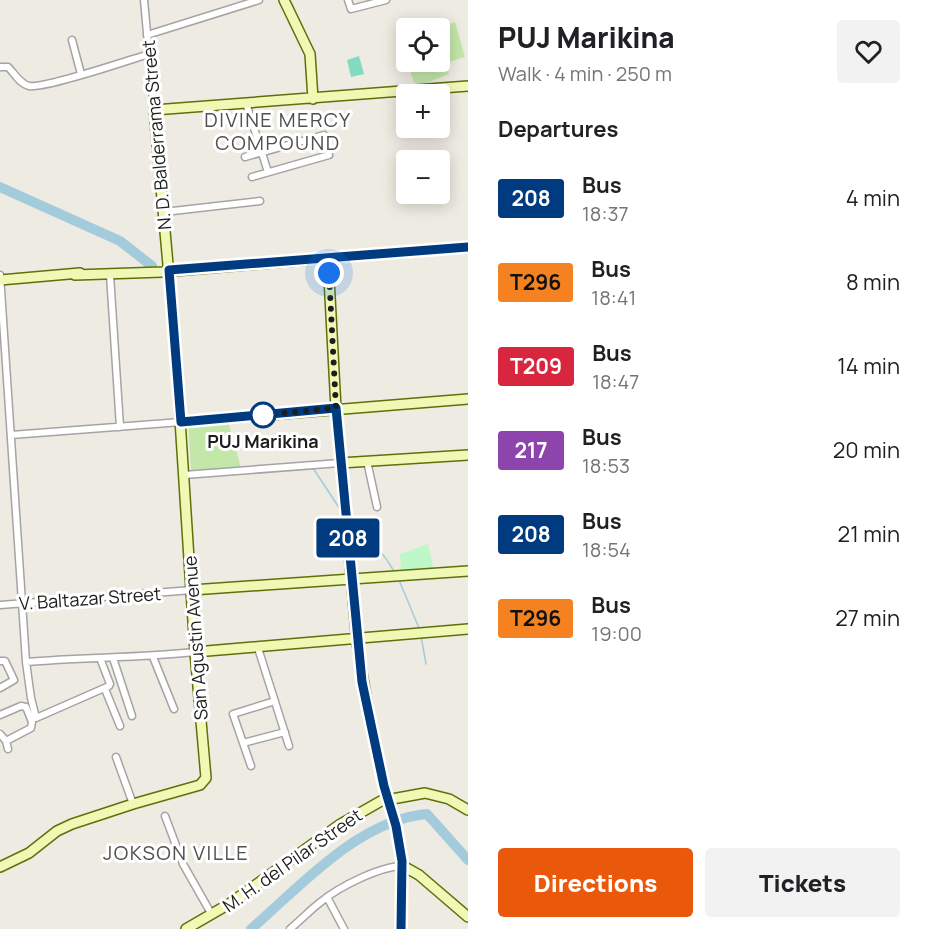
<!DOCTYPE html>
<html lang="en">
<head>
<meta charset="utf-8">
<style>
  :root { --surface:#fff; --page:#f2f2f2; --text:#202124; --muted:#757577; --accent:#ea580c }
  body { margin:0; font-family:Manrope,sans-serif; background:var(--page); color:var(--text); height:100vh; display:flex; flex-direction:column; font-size:22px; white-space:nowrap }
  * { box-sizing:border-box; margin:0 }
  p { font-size:20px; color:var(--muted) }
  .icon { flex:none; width:33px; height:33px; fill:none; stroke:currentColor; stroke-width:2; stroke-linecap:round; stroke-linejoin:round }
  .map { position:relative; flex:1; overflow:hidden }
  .panel { display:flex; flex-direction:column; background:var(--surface); width:462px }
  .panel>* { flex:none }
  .badge { padding:0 12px; border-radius:4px; font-size:21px; line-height:39px }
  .tools { position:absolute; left:396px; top:18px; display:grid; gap:12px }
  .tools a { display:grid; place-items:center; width:54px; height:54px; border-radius:6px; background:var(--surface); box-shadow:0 3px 15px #0003; font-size:30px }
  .you { position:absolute; width:30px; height:30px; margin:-15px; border:4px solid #fff; border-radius:50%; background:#1a73e8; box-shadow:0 0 0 9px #1a73e833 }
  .map>.badge { position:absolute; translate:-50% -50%; box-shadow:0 0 0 3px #fff }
  h2 { padding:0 30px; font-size:22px; line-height:54px }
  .round { display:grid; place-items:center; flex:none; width:63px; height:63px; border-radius:6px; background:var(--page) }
  .head { display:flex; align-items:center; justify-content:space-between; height:102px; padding:0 30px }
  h1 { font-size:28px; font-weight:800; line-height:45px }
  .cta { display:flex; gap:12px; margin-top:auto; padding:12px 30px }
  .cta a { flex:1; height:69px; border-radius:6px; background:var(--accent); color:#fff; font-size:24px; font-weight:800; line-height:69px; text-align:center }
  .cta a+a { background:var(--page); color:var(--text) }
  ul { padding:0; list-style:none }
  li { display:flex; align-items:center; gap:18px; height:84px; padding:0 30px }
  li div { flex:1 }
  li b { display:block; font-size:22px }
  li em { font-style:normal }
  li .badge { min-width:66px; font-weight:700; text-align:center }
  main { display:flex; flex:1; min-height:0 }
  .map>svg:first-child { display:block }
  .grass { fill:#c3e7a9 }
  .park { fill:#bff8c8 }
  .pitch { fill:#81dcbf }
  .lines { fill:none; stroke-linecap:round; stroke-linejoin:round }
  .stream { stroke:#a3cbdb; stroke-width:1.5 }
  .river { stroke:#a3cbdb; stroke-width:10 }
  .street-casing { stroke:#a4a4a4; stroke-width:9 }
  .secondary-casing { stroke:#5e7007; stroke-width:12 }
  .street { stroke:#fff; stroke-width:6 }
  .secondary { stroke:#f0f8b6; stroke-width:9 }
  .line-casing { stroke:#fff; stroke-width:14 }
  .line { stroke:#003b80; stroke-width:9 }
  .walk { stroke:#1d1d1d; stroke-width:6; stroke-dasharray:0 10.8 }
  .stop-dot { fill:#fff; stroke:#003b80; stroke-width:3 }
  .labels { text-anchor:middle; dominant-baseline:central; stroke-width:6; stroke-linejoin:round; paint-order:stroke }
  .street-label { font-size:18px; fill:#1d1d1d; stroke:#fff }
  .stop-label { font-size:18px; font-weight:bold; fill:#1d1d1d; stroke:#fff }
  .neighbourhood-label { font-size:20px; letter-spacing:1.5px; fill:#505050; stroke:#fff }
</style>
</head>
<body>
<main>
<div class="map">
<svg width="468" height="929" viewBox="0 0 468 929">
  <rect width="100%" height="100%" fill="#eeebe2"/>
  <path class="grass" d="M455 22 465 57 446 63 449 74 426 83H414L400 38 406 36V62H440V28H434Z
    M228 421 241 468 191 470 188 424Z"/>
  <path class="park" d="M428 544 434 569 401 572 400 554Z"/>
  <path class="pitch" d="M359 56 364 74 351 77 347 60Z"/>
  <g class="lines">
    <path class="stream" d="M313 468 340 509
      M352 524C370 538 384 553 395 573
      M399 580 419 628
      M421 636 426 664"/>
    <path class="river" d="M0 187 120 241 152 266
      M251 929C300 887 358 820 427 814L468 860"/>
    <g class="street-casing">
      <path id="street" d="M144 0 154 110
        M348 0 351 9 386 0
        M147 35 259 0
        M72 40 81 74
        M0 67H8C15 74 20 84 29 86 44 89 129 60 149 54
        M246 103 268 172
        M245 157 324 135 329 155 252 177
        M164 212 260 201
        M0 275 26 662 31 698 36 718 109 686 110 684 100 658
        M110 275 120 427
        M11 435 181 422
        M367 461 377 507
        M184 475 340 463
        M0 605 192 590
        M258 648 289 746
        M153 657 174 709
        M113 658 132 716
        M0 661H5L14 680 0 688
        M26 662C83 657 139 658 195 652
        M105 689 120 726
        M0 715 21 706 26 707 32 722 31 728 6 741
        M0 734 6 741 8 749
        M243 743 285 732
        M116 757 133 804
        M251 766 233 714 275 701
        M165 816 183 864 212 915
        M327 897 344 929
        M290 929C301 920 311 909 322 901 339 887 380 866 403 866"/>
    </g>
    <g class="secondary-casing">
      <path id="secondary" d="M284 0 310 54 313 99
        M328 259 336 409 357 643 372 732 386 795 396 824 402 861 401 929
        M75 275 162 272 468 247
        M0 280 80 273
        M181 422 468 399
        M340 463 468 455
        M192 590 468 571
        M195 652 468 629
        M403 866 419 875 468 917
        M0 867 29 853 57 831 72 824 133 804 200 785 206 778 195 652 175 342 154 110 468 86
        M186 929 229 904 339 825 381 801 425 793 449 799 468 810"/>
    </g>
    <use href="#street" class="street"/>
    <use href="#secondary" class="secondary"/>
  </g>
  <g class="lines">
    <g class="line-casing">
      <path id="line" d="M401 929 402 861 396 826 384 786 362 682 336 408 181 422 169 270 468 247"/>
    </g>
    <use href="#line" class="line"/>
    <path class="walk" d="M263 415 336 408 329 273"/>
  </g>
  <circle class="stop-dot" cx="263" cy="415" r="12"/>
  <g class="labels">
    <g class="street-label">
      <text transform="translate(156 135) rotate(-95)">N. D. Balderrama Street</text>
      <text transform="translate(90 598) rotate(-4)">V. Baltazar Street</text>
      <text transform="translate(195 638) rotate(-94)">San Agustin Avenue</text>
      <text transform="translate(292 860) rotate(-35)">M. H. del Pilar Street</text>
    </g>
    <g class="stop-label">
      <text x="263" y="441">PUJ Marikina</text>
    </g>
    <g class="neighbourhood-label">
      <text x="278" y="119">DIVINE MERCY<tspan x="278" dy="23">COMPOUND</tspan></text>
      <text x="176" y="852">JOKSON VILLE</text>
    </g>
  </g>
</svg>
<div class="tools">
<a><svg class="icon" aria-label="locate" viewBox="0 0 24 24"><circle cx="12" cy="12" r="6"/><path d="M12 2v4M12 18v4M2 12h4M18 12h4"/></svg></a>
<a>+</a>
<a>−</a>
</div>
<div class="you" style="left:329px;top:273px"></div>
<b class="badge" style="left:348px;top:538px;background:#003b80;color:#fff">208</b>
</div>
<section class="panel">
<div class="head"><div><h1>PUJ Marikina</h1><p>Walk · 4 min · 250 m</p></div><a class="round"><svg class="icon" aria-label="heart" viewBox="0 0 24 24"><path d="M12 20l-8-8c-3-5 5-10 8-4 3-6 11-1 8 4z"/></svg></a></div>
<h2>Departures</h2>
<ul>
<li><span class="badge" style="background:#003b80;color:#fff">208</span><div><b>Bus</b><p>18:37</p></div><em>4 min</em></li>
<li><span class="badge" style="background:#f58220;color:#111">T296</span><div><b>Bus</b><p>18:41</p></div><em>8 min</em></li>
<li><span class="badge" style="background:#d7263d;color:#fff">T209</span><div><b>Bus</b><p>18:47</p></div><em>14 min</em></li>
<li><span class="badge" style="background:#8e44ad;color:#fff">217</span><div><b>Bus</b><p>18:53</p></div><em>20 min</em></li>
<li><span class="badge" style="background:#003b80;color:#fff">208</span><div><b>Bus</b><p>18:54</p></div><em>21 min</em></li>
<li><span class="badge" style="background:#f58220;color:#111">T296</span><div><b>Bus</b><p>19:00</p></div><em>27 min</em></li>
</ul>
<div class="cta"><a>Directions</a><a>Tickets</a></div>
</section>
</main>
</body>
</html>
